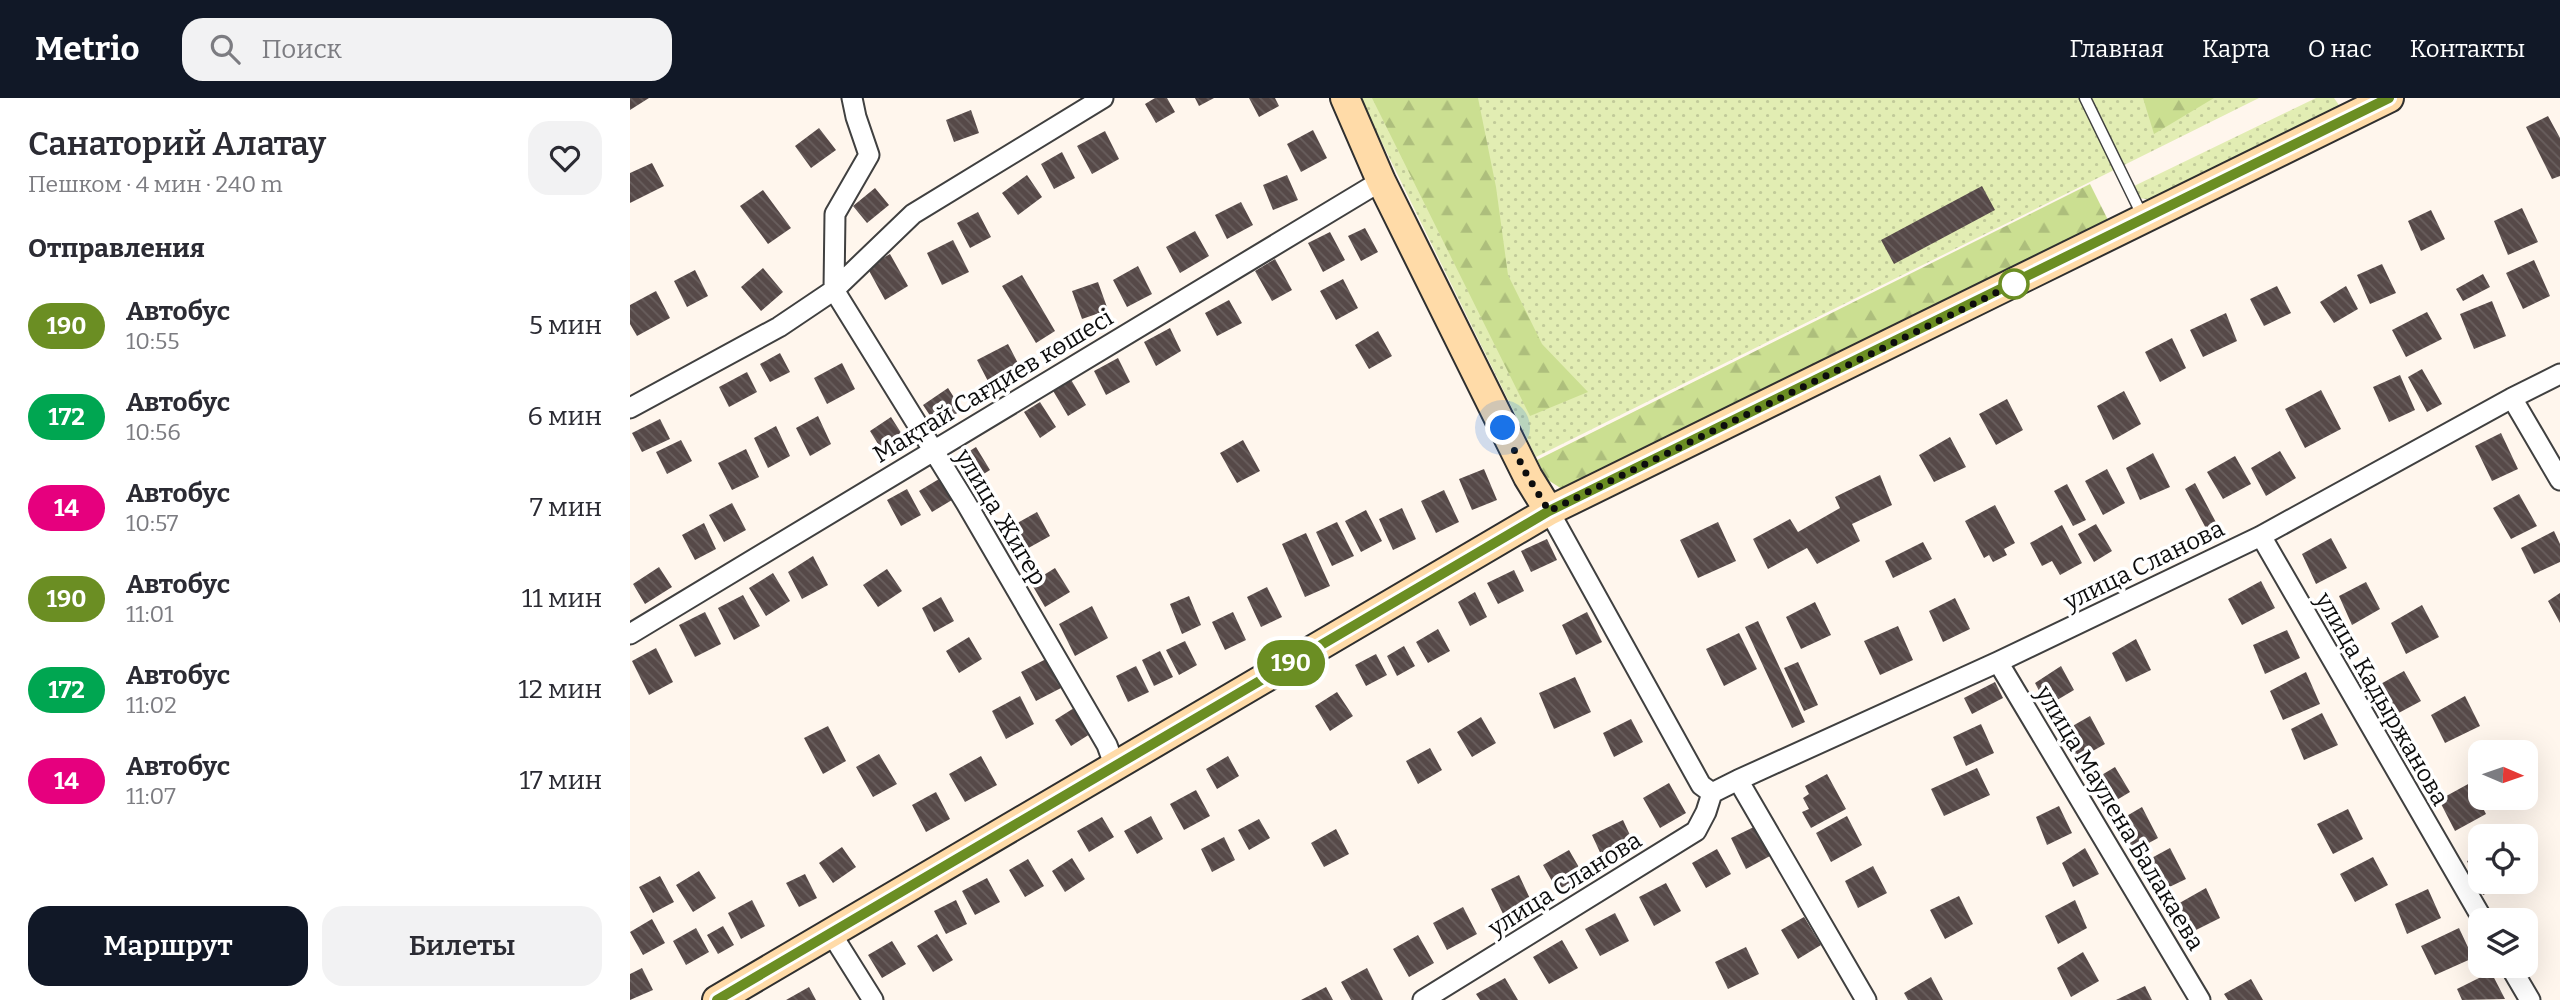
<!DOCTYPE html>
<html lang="ru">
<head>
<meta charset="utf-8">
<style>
  :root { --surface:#fff; --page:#f2f2f3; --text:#2b2b33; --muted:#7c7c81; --accent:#111827 }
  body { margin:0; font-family:Bitter,serif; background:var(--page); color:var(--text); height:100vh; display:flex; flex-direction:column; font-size:26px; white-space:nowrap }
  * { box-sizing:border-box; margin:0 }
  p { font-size:23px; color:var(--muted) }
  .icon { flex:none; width:38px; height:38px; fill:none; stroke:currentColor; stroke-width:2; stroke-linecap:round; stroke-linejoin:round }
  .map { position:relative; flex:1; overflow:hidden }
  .sheet { display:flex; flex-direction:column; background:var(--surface); width:630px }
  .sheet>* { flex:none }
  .badge { padding:0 14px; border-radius:23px; font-size:24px; line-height:46px }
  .needle { width:46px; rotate:92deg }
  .tools { position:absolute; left:1838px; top:642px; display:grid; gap:14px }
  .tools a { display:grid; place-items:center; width:70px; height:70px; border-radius:14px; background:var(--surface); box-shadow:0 7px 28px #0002; font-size:35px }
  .you { position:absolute; width:35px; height:35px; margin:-18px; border:5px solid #fff; border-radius:50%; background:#1a73e8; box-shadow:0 0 0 10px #1a73e833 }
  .map>.badge { position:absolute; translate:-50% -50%; box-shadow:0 0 0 4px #fff }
  h2 { padding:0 28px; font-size:26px; line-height:63px }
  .round { display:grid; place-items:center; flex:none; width:74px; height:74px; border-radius:21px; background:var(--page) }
  .head { display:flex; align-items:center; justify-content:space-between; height:119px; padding:0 28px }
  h1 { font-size:33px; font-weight:600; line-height:52px }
  .cta { display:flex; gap:14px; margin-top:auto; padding:14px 28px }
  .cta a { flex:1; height:80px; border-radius:21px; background:var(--accent); color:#fff; font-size:28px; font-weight:600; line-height:80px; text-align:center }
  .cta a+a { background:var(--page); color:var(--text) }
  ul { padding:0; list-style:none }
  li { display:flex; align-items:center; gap:21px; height:91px; padding:0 28px }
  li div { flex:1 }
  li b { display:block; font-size:26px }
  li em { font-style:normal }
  li .badge { min-width:77px; font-weight:700; text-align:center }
  header { display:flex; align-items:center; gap:42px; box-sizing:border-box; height:98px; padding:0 35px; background:var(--accent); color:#fff }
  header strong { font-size:33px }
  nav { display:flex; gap:38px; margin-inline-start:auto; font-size:24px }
  .search { width:490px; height:63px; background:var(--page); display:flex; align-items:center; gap:18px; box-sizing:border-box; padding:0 24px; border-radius:21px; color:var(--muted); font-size:26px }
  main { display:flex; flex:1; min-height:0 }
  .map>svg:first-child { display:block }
  .green { fill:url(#green-dots) }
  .forest { fill:url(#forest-firs) }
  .building { fill:url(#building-back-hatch) }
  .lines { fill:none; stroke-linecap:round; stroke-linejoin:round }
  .lane-casing { stroke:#404040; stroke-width:13 }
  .street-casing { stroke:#404040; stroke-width:23 }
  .secondary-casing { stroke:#2f2f2f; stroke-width:32 }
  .lane { stroke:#fff; stroke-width:10 }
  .street { stroke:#fff; stroke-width:19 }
  .secondary { stroke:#ffdba8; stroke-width:28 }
  .line-casing { stroke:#fff; stroke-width:16 }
  .line { stroke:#6b8e23; stroke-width:10 }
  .walk { stroke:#0d0d0d; stroke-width:7; stroke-dasharray:0 12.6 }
  .stop-dot { fill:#fff; stroke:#6b8e23; stroke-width:3.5 }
  .labels { text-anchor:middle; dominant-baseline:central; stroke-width:7; stroke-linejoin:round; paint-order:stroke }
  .street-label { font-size:24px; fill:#0d0d0d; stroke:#fff }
</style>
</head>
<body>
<header>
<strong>Metrio</strong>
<div class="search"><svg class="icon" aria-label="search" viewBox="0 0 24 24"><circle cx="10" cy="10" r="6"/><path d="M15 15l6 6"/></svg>Поиск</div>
<nav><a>Главная</a><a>Карта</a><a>О нас</a><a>Контакты</a></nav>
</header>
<main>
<section class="sheet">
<div class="head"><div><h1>Санаторий Алатау</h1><p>Пешком · 4 мин · 240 m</p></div><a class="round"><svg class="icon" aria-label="heart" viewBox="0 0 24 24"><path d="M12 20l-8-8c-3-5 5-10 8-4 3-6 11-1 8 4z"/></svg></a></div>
<h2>Отправления</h2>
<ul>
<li><span class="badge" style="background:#6b8e23;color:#fff">190</span><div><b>Автобус</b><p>10:55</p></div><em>5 мин</em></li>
<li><span class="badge" style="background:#00a651;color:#fff">172</span><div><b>Автобус</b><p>10:56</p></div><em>6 мин</em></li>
<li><span class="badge" style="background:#e6007e;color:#fff">14</span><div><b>Автобус</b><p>10:57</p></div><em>7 мин</em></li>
<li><span class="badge" style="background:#6b8e23;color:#fff">190</span><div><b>Автобус</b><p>11:01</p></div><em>11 мин</em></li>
<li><span class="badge" style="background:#00a651;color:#fff">172</span><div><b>Автобус</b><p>11:02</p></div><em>12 мин</em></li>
<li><span class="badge" style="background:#e6007e;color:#fff">14</span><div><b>Автобус</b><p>11:07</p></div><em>17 мин</em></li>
</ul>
<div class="cta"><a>Маршрут</a><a>Билеты</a></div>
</section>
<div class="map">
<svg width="1930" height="902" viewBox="0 0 1930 902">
  <defs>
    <pattern id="green-dots" width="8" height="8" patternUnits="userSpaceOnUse" patternTransform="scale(1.75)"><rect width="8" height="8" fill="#e2edb3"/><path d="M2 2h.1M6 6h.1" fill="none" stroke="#c1ca99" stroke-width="1.8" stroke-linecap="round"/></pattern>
    <pattern id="forest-firs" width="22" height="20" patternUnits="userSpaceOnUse" patternTransform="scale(1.75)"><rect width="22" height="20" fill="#cbdf91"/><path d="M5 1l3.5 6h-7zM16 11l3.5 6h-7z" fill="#adbe7c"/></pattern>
    <pattern id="building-back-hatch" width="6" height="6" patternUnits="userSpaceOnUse" patternTransform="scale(1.75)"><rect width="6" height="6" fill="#564948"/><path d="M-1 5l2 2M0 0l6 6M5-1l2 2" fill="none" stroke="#695f5e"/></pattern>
  </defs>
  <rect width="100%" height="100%" fill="#fff6ed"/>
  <path class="green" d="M730 0H1629L906 359Z
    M1686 0H1704L1711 10 1524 102 1508 100 1502 89Z"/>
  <path class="forest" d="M742 0H848L866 89 878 177 912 246 958 294 900 318Z
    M1513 0H1584L1524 36Z
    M1460 86 1478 122 932 391 918 382 907 362Z"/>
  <path class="building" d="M0 0H19L0 12Z
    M525 0H537L545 14 526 25 515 6Z
    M565 0H584L569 8Z
    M619 0H645L649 8 629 19Z
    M341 12 349 35 324 44 316 22Z
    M1918 18 1930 40V78L1922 81 1896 29Z
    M189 30 206 52 181 70 165 48Z
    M683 32 697 60 671 74 657 46Z
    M475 33 489 61 462 76 447 48Z
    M432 54 445 80 424 91 411 66Z
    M22 65 34 88 0 105V75Z
    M397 77 412 99 388 117 372 95Z
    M657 77 668 102 643 112 633 87Z
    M1352 88 1365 112 1264 166 1251 142Z
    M245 90 259 107 237 125 223 108Z
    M133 92 161 130 138 146 110 108Z
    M611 104 623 127 597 141 585 117Z
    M1892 110 1908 144 1878 157 1864 123Z
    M1801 112 1815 141 1791 153 1778 123Z
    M348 114 361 139 340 150 327 125Z
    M735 130 748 154 731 163 718 138Z
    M565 133 579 158 550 175 536 149Z
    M700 134 715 162 693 174 678 145Z
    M323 142 339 174 312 187 297 155Z
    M260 156 278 188 255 202 237 169Z
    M645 161 662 192 642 203 625 173Z
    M1904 162 1920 198 1893 211 1876 175Z
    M1752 166 1766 195 1740 206 1727 177Z
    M508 168 522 196 497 209 483 182Z
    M133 170 153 194 131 213 111 189Z
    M65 172 78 198 57 209 44 183Z
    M1853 176 1860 189 1833 203 1826 191Z
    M392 177 425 233 406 245 372 188Z
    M713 181 728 210 706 222 690 193Z
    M468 184 478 212 452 221 442 193Z
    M1647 188 1661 215 1634 228 1620 201Z
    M1716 188 1728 211 1704 225 1690 204Z
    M26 193 40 220 7 238 0 226V207Z
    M599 202 612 225 587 238 575 215Z
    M1862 203 1876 238 1844 251 1830 216Z
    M1797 214 1812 241 1776 259 1762 232Z
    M1596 215 1607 243 1573 259 1560 232Z
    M540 230 551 253 526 268 514 244Z
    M748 233 762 258 739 271 725 247Z
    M1542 240 1556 270 1530 284 1515 254Z
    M378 246 392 273 361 289 347 262Z
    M150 255 160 274 140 284 130 266Z
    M488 260 500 284 476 297 464 273Z
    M212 265 225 291 197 306 184 280Z
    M1792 271 1812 306 1797 314 1778 279Z
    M117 274 127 294 99 309 89 289Z
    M1770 277 1785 312 1759 324 1743 289Z
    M440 280 456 307 438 318 422 291Z
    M318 290 332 312 307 328 293 307Z
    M1691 292 1711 331 1675 350 1655 311Z
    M1494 293 1511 326 1483 342 1467 308Z
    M1377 301 1393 332 1366 347 1349 316Z
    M410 304 426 329 410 340 394 314Z
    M188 318 201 346 180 358 166 330Z
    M261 319 275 341 253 354 240 333Z
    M30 321 40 341 12 354 2 335Z
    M146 328 160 358 138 370 124 340Z
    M1871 335 1888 371 1862 383 1845 348Z
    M1320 339 1336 369 1304 384 1289 357Z
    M51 342 62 363 37 376 26 354Z
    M613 342 630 373 607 385 590 355Z
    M346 349 360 372 344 382 330 359Z
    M116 351 129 379 102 392 88 365Z
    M1650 353 1666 380 1636 398 1621 370Z
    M1523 355 1540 389 1510 402 1496 370Z
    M1605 358 1621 386 1593 401 1577 374Z
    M854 371 867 402 842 412 829 381Z
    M1477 371 1495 405 1473 417 1455 383Z
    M1250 377 1262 407 1222 426 1230 443 1187 466 1177 450 1138 471 1123 441 1160 421 1168 434 1210 410 1205 399Z
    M309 381 322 402 302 414 289 393Z
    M1565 385 1589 430 1579 436 1555 391Z
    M1437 386 1456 422 1443 428 1424 393Z
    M277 391 291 417 271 428 257 402Z
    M814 392 829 424 806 435 791 403Z
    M1889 396 1907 428 1881 441 1863 410Z
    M102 405 116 432 94 444 79 417Z
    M1365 407 1385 445 1374 451 1377 457 1363 464 1359 457 1354 460 1335 423Z
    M772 410 786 441 763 452 749 421Z
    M736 412 752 443 731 454 715 423Z
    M407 414 420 438 393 453 380 429Z
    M707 424 724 458 702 468 686 434Z
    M1088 424 1106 463 1068 480 1050 442Z
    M74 425 86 451 65 462 52 437Z
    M1466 426 1482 453 1464 464 1448 436Z
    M1432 427 1452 465 1430 477 1422 463 1412 468 1400 445Z
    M1924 433 1930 446V464L1904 476 1891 450Z
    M676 435 700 488 675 499 652 446Z
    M1701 440 1717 470 1686 486 1672 456Z
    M917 441 927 462 901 474 891 453Z
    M1293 444 1302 461 1263 480 1255 463Z
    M183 458 198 487 172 501 158 474Z
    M29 469 42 489 15 506 3 486Z
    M425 470 440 494 415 509 401 485Z
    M257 471 272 493 248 509 233 487Z
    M884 472 894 493 868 506 857 485Z
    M143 475 160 503 136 518 119 490Z
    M1631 483 1645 510 1612 527 1598 501Z
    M1736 484 1750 511 1722 527 1709 498Z
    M637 489 652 519 631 529 617 499Z
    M845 494 857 519 840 528 828 504Z
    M1930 495V525L1918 503Z
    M113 497 130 528 104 542 88 510Z
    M559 498 571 527 552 536 540 506Z
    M311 499 324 523 304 534 292 510Z
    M1325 500 1340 531 1313 544 1299 513Z
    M1185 504 1201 537 1171 551 1156 519Z
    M1792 507 1809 539 1776 556 1761 525Z
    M462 508 478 540 445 558 429 526Z
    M75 514 91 546 65 559 49 527Z
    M603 514 616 542 595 552 582 524Z
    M957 514 972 544 946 557 932 527Z
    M1128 523 1175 624 1162 630 1115 529Z
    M1268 528 1283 562 1250 577 1234 543Z
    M808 531 820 553 798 565 786 544Z
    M1657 532 1670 560 1635 576 1623 547Z
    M1109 535 1127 571 1094 588 1076 551Z
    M339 539 352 561 329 575 316 553Z
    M1506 541 1521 572 1496 584 1482 555Z
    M555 543 567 567 549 577 536 552Z
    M774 548 785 568 767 578 757 558Z
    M26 550 43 584 19 597 2 563Z
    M530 553 543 579 524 588 512 562Z
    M746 556 757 577 736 588 725 567Z
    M416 561 431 590 406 603 391 574Z
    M1168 564 1188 607 1174 613 1154 570Z
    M506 568 519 594 498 604 486 578Z
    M1431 568 1444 592 1417 608 1405 585Z
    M1774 573 1791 603 1763 618 1747 588Z
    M1676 574 1690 606 1653 622 1640 593Z
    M945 579 961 614 924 631 909 595Z
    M1365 584 1373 600 1342 616 1334 600Z
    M707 594 723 618 700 633 685 608Z
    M390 598 404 626 376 641 362 613Z
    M1835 598 1850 628 1815 645 1801 617Z
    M444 610 460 636 441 648 425 622Z
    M1692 615 1708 647 1674 662 1661 631Z
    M1460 618 1475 646 1447 662 1432 634Z
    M851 619 866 645 842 659 827 634Z
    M1001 621 1013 644 984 659 973 635Z
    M1351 626 1364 655 1336 668 1323 639Z
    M198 628 216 663 193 676 174 640Z
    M800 650 812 672 788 686 776 663Z
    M249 656 267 686 243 699 226 669Z
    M351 658 367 687 335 704 319 676Z
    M598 658 609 678 587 691 576 671Z
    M1485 669 1500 694 1480 706 1465 681Z
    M1347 670 1360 697 1314 718 1301 691Z
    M1197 676 1216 711 1181 730 1172 714 1179 711 1173 700 1179 696 1175 688Z
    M1039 685 1056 715 1030 730 1013 700Z
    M1840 685 1856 716 1825 733 1809 702Z
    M566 692 580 718 554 732 540 706Z
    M306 694 320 721 296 734 282 707Z
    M1429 708 1442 735 1417 747 1406 719Z
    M1512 709 1528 740 1504 753 1488 723Z
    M1718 711 1733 741 1703 756 1687 726Z
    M521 718 533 741 507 756 494 733Z
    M1217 718 1232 747 1201 764 1186 735Z
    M472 719 484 739 459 754 447 733Z
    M629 721 640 740 619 752 608 732Z
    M993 722 1005 748 974 763 962 737Z
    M1126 728 1140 758 1116 771 1101 740Z
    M706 731 719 756 694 769 681 745Z
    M594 739 605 762 582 774 571 751Z
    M212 749 226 769 203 785 189 765Z
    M1455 750 1469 776 1443 789 1432 765Z
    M1540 750 1556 781 1531 793 1516 763Z
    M1087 751 1101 776 1076 790 1062 765Z
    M939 752 954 778 927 792 913 767Z
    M1850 757V784H1881L1853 797 1837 763Z
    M1743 759 1758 787 1725 804 1710 776Z
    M442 760 455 781 435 794 422 773Z
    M398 761 414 788 395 799 379 772Z
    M1243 768 1257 795 1228 810 1215 783Z
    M69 773 86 800 63 814 46 787Z
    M175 776 187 800 169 809 156 785Z
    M889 777 903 807 875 820 861 791Z
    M30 778 44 804 23 815 9 789Z
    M357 780 370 804 345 817 332 793Z
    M1036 785 1051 813 1024 828 1009 799Z
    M1576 790 1590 820 1560 835 1546 807Z
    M1798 791 1811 820 1777 836 1765 806Z
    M1329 798 1343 826 1315 841 1300 812Z
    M122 802 135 828 111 841 98 815Z
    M326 802 337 826 316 836 304 813Z
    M1445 802 1457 830 1428 846 1415 818Z
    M833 809 847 836 817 852 803 825Z
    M985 815 999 843 970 858 955 831Z
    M1174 819 1191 847 1168 861 1151 832Z
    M22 821 35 845 13 857 0 834Z
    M93 828 104 847 88 856 77 837Z
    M66 830 79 854 56 867 43 843Z
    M1829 830 1843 860 1805 877 1791 848Z
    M307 836 323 862 303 874 287 848Z
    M788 837 804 865 779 879 763 851Z
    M932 842 948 870 919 886 903 859Z
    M262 843 276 866 252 880 238 857Z
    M1116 849 1129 876 1098 891 1085 864Z
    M1453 854 1469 883 1441 899 1427 870Z
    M12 870 23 892 0 902V876Z
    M737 870 753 902H721L711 884Z
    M1861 874 1875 901 1832 902 1827 891Z
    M1301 879 1313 902H1278L1274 895Z
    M875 880 888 902H850L846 896Z
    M1621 881 1633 902H1598L1594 896Z
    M1515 888 1522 902H1486Z
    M179 889 186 902H156Z
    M696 889 703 902H671Z"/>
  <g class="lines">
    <g class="lane-casing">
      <path id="lane" d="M1455 0 1512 117"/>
    </g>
    <g class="street-casing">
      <path id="street" d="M222 0 226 19 239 57 205 116 204 192 336 405 477 647 485 669
        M1882 300 1930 382
        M0 310 149 229 204 192 283 116 473 0
        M919 413 1071 687 1082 695 1108 682 1236 902
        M1631 438 1853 822
        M0 536 751 83
        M1368 564 1570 902
        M1108 682 1368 564 1631 438 1882 300 1930 276
        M201 835 243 902
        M1880 868 1900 902
        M793 902 1066 733 1076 714 1082 695"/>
    </g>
    <g class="secondary-casing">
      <path id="secondary" d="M715 0 751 83 898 379 919 413
        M87 902 919 413 1759 0"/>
    </g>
    <use href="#lane" class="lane"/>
    <use href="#street" class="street"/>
    <use href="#secondary" class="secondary"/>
  </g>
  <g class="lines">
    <g class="line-casing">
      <path id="line" d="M87 902 919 413 1759 0"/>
    </g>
    <use href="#line" class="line"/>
    <path class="walk" d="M873 330 898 379 919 413 1384 186"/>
  </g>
  <circle class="stop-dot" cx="1384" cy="186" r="14"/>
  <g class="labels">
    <g class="street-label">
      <text transform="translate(363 288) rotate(-31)">Мақтай Сағдиев көшесі</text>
      <text transform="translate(371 419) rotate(59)">улица Жигер</text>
      <text transform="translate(1514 467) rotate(-26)">улица Сланова</text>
      <text transform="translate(1752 601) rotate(60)">улица Кадыржанова</text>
      <text transform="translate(1490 720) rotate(59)">улица Маулена Балакаева</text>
      <text transform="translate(935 786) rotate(-32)">улица Сланова</text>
    </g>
  </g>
</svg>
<div class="tools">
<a><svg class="needle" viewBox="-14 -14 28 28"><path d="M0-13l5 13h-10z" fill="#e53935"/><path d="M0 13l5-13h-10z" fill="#7c7c81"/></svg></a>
<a><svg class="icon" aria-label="locate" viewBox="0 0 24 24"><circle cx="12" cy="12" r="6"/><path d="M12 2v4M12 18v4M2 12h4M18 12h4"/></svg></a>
<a><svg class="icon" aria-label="layers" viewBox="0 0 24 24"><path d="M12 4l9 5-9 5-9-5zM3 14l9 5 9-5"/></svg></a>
</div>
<div class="you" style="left:873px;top:330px"></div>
<b class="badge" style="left:661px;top:565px;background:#6b8e23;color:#fff">190</b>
</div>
</main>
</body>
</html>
